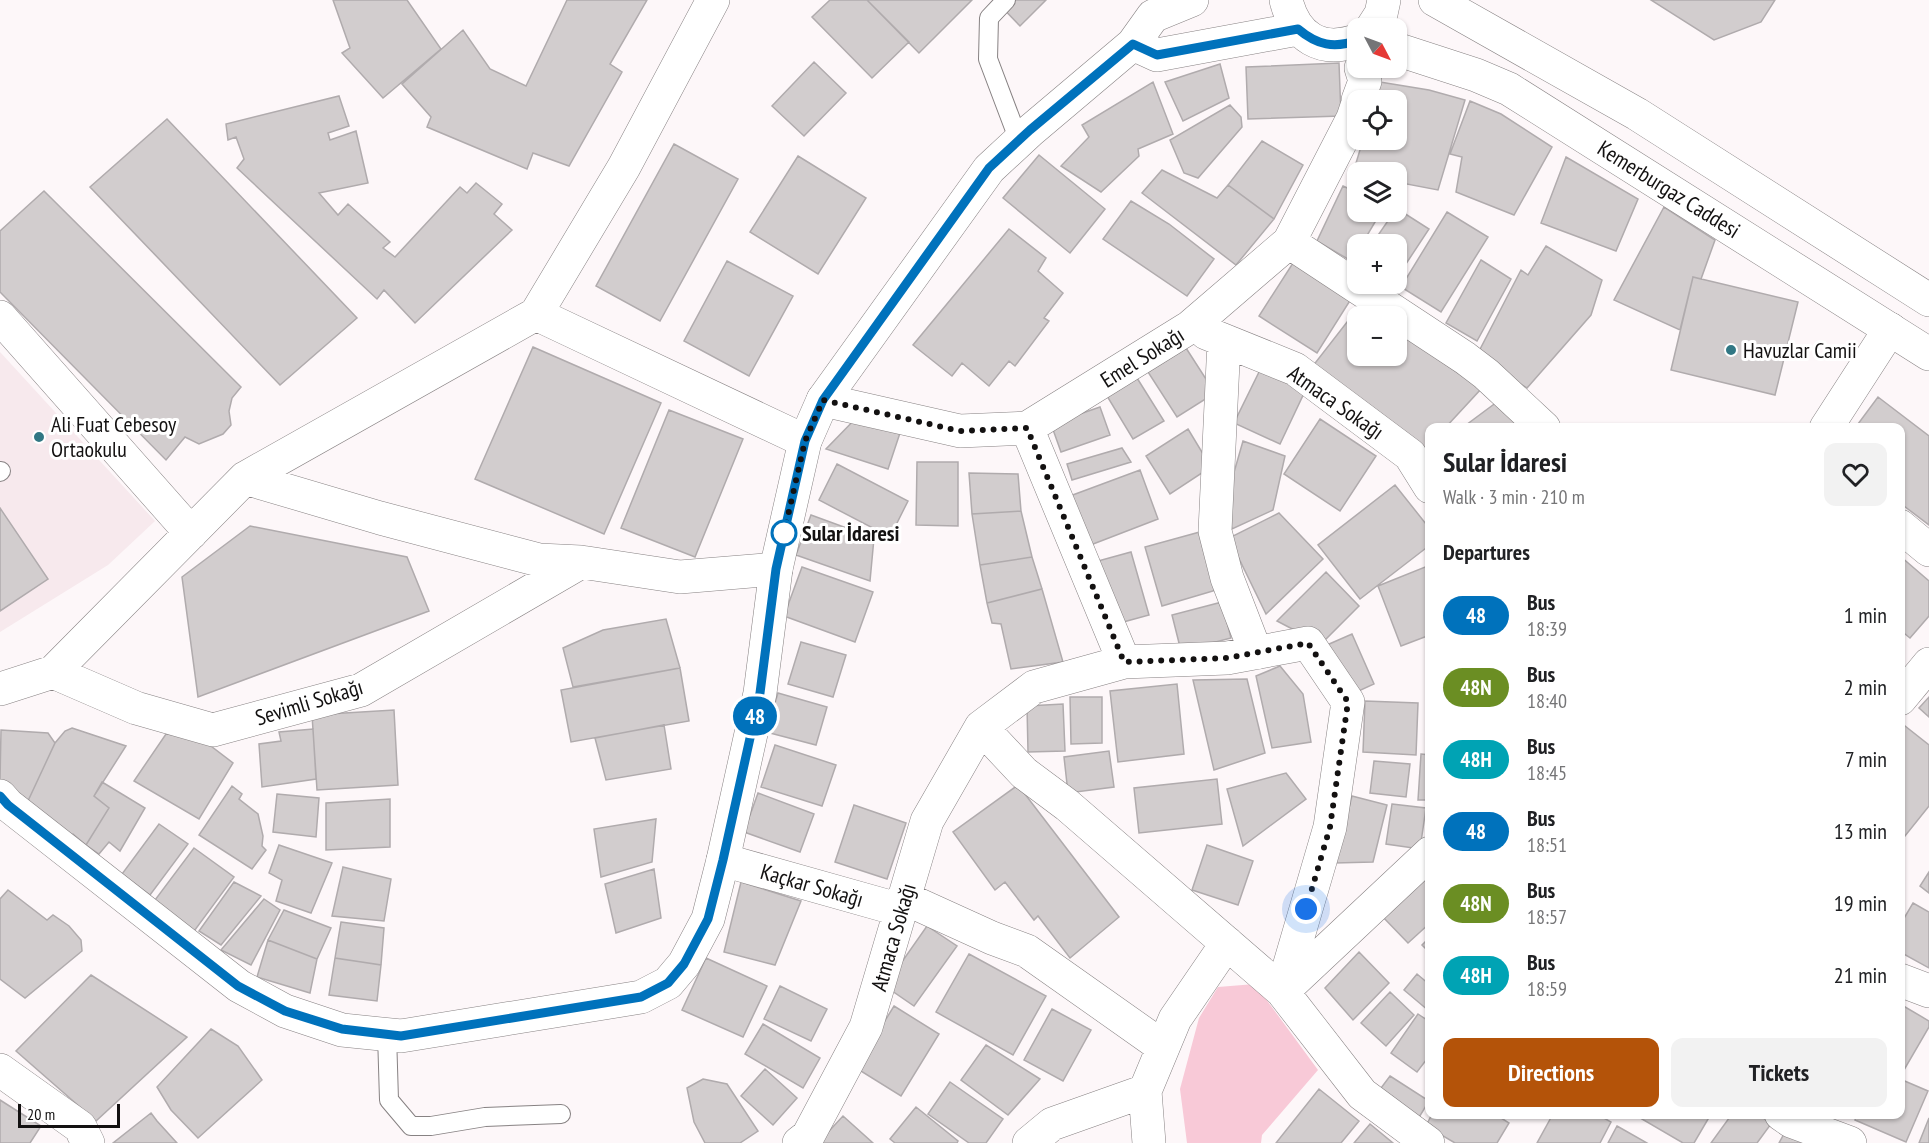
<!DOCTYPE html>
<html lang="en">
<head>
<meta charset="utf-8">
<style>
  :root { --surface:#fff; --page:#f2f2f2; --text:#202124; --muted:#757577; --accent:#b45309 }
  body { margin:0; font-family:"PT Sans Narrow",sans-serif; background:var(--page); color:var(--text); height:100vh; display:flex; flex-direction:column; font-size:22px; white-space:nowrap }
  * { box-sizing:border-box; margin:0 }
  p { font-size:20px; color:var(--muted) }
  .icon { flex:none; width:33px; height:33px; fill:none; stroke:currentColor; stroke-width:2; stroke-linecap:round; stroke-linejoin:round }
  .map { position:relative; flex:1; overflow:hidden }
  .drawer { position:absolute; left:1425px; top:423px; width:480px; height:696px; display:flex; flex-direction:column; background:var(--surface); border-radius:12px; box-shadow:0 2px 4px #0004 }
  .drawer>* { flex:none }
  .badge { padding:0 12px; border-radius:20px; font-size:21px; line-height:39px }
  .needle { width:39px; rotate:131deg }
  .controls { position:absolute; left:1347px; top:18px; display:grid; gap:12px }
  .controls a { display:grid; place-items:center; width:60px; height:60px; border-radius:12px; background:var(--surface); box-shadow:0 2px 4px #0004; font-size:30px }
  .scale { position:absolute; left:18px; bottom:15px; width:102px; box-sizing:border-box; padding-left:6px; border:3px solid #131111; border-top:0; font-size:16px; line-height:21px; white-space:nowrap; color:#131111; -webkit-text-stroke:4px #fff; paint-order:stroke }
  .you { position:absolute; width:30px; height:30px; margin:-15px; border:4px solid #fff; border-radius:50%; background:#1a73e8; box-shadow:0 0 0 9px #1a73e833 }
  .map>.badge { position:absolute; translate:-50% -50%; box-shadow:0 0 0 3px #fff }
  h2 { padding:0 18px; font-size:22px; line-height:54px }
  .round { display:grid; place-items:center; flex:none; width:63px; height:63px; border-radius:12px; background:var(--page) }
  .summary { display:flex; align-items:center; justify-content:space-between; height:102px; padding:0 18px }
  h1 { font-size:28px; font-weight:700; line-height:45px }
  .button { display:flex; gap:12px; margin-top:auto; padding:12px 18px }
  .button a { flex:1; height:69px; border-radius:12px; background:var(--accent); color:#fff; font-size:24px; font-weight:700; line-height:69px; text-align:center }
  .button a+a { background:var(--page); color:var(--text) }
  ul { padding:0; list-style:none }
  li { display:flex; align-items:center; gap:18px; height:72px; padding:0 18px }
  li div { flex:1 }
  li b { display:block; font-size:22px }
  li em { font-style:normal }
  li .badge { min-width:66px; font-weight:700; text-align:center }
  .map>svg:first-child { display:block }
  .built { fill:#f7e9ed }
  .green { fill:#f8c9d7 }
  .building { fill:#d2cdce; stroke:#b0abad; stroke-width:1.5 }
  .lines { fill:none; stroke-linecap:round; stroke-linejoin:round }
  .lane-casing { stroke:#878283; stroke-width:20 }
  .street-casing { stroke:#878283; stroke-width:34 }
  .secondary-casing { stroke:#878283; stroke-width:34 }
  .lane { stroke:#fff; stroke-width:18 }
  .street { stroke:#fff; stroke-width:33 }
  .secondary { stroke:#fff; stroke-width:33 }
  .line-casing { stroke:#fff; stroke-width:14 }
  .line { stroke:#0072bc; stroke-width:9 }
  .walk { stroke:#131111; stroke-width:6; stroke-dasharray:0 10.8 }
  .poi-dot { fill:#317784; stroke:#fff; stroke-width:2 }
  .stop-dot { fill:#fff; stroke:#0072bc; stroke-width:3 }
  .labels { text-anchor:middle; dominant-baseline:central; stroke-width:6; stroke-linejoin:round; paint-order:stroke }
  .street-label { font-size:22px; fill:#131111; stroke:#fff }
  .poi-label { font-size:22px; fill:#131111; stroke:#fff; text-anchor:start }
  .stop-label { font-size:22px; font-weight:bold; fill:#131111; stroke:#fff; text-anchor:start }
</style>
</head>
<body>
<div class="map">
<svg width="1929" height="1143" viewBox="0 0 1929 1143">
  <rect width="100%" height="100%" fill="#fdf7f9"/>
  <path class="built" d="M0 352 155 521 108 565 0 632Z"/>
  <path class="green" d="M1255 984 1318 1070 1262 1135 1261 1143H1187L1180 1089 1199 1018 1218 987Z"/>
  <path class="building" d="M333 0H407L441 49 383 98 342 53 350 48Z
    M567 0H647L610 64 622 72 569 166 533 153 527 169 427 127 431 117 402 84 463 30 490 69 526 86Z
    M830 0H867L909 42 872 78 812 17Z
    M867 0H972L919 53Z
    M995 0H1046L1020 26Z
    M1651 0H1775L1761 22 1714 40Z
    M814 62 846 93 804 136 772 106Z
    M1339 63 1341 116 1248 119 1246 67Z
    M1220 64 1229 98 1183 121 1165 82Z
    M1153 82 1173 134 1138 149 1139 156 1101 192 1061 166 1089 137 1082 125Z
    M1380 82 1429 90 1465 100 1438 190 1396 182V172L1353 173 1363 140H1396V100H1374Z
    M339 96 349 126 328 133 330 140 356 131 368 183 319 193 338 215 348 204 390 242 383 248 395 257 460 187 467 193 476 183 502 204 494 214 512 230 415 323 384 290 377 299 237 168 244 159 236 137 228 140 226 124Z
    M1470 101 1501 114 1552 147 1514 215 1456 192 1462 157 1450 154Z
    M1230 105 1241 117 1242 127 1198 178 1184 173 1170 140Z
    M167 119 357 318 280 385 90 187Z
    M1262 141 1303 165 1274 219 1228 185Z
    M674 144 738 179 660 321 596 286Z
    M1039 155 1105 209 1070 253 1003 198Z
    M798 156 866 198 818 274 750 232Z
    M1566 157 1638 199 1616 251 1541 223Z
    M1162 170 1217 198 1228 185 1274 219 1236 265 1142 193Z
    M1343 186 1358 193V212H1381L1362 244H1358V253L1353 262 1317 241Z
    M44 191 241 387 232 398 229 411 231 425 223 434 199 444 185 437 166 460 0 292V231Z
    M1131 201 1169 224 1214 259 1187 296 1103 239Z
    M1664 207 1715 240 1701 279 1693 277 1680 330 1614 300Z
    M1396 208 1429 229 1396 279V244H1372L1394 212H1396Z
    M1447 212 1488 237 1441 312 1401 287Z
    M1009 229 1046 258 1038 271 1063 293 1044 318 1049 321 1015 366 1009 361 989 386 962 363 952 376 913 345Z
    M1546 246 1602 280 1591 315 1527 388 1476 357 1521 270 1528 275Z
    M1481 260 1511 279 1477 341 1446 323Z
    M727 261 793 296 749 376 684 341Z
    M1293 263 1351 299 1317 353 1259 316Z
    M1693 277 1798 302 1775 395 1671 370Z
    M1358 308 1372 316H1358V356H1396V330L1481 389 1445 428H1430V444L1425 448 1312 367Z
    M533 347 661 403 604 534 475 479Z
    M1186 348 1215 393 1177 417 1148 372Z
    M1261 368 1306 389 1280 444 1234 423Z
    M1137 378 1164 421 1133 439 1107 396Z
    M1878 397 1929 436V525L1900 503V428H1855Z
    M1501 399 1522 428H1462Z
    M1100 407 1110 435 1061 452 1051 424Z
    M669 410 743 439 695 557 621 528Z
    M858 416 901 430 888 469 826 449Z
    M1320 419 1376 456 1340 511 1284 474Z
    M1188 429 1211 467 1170 494 1146 456Z
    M1243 441 1285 456 1273 510 1232 529 1228 514 1233 476Z
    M1122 448 1131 462 1072 480 1067 464Z
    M917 462H958V526L916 525Z
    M837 464 908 501 890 537 819 500Z
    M1140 470 1158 519 1088 546 1070 496Z
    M969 473 1018 474 1021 511 972 514Z
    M1395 485 1430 529V545L1360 599 1318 545Z
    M0 508 48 579 0 611Z
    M1021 511 1032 557 980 565 972 514Z
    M1279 513 1323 559 1266 614 1229 538Z
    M811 515 874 538 870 581 796 555Z
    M250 526 407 557 429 611 198 697 182 577Z
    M1207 530 1223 588 1162 606 1145 547Z
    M1131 552 1149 615 1116 624 1098 561Z
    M1900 556 1929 581V616L1910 638 1900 630Z
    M1032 557 1042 589 987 603 980 565Z
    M1430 565V635L1401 646 1378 586Z
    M802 567 873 592 855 642 784 616Z
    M1326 572 1359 606 1321 644 1277 621Z
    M1042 589 1063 662 1011 669 1001 624 992 623 987 603Z
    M1222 602 1231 638 1181 651 1172 615Z
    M666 619 680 668 573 687 563 648 603 630Z
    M1352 634 1374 684 1350 695 1327 645Z
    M801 642 846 655 833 697 788 684Z
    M1280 666 1303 694 1311 742 1272 748 1256 676Z
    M680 668 689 721 571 742 561 690Z
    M1247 679 1265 753 1214 770 1193 680Z
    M1177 684 1184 754 1118 762 1110 691Z
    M778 693 827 707 816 745 766 732Z
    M1070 697H1102V743L1071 744Z
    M1929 697V717L1919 708Z
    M1365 701 1418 703 1416 755 1363 752Z
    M1063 704 1065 751 1028 752 1027 706Z
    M394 710 398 785 317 790 312 715Z
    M1900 722 1929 745V806L1905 836 1900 832Z
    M1430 724V747H1426Z
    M664 725 671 769 606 780 595 738Z
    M72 728 126 746 94 796 109 808 86 845 73 834 68 841 27 803 55 743 65 731Z
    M313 729 316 779 262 787 259 744 281 741 279 732Z
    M1 730 48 733 55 743 27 803 0 781Z
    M166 734 199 737 233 763 199 819 134 781Z
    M775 745 836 765 822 806 761 787Z
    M1109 751 1114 787 1068 793 1064 757Z
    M1421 754 1430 755V800H1418Z
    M1374 761 1410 764 1406 797 1370 793Z
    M1286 773 1306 799 1243 846 1227 789Z
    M1217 779 1222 824 1139 833 1134 788Z
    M102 782 145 808 120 851 109 842 99 854 86 845 109 808 94 796Z
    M1018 785 1119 917 1070 958 1038 916 1034 920 1005 882 995 890 953 832Z
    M232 786 242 794 239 799 258 814 263 836 262 846 266 850 252 869 199 835Z
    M758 793 814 814 800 852 744 832Z
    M277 794 319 798 316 837 273 832Z
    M1352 796 1387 805 1373 862 1335 863Z
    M390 799V847L326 850V803Z
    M1392 804 1426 808 1420 849 1386 844Z
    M854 805 906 823 887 879 835 862Z
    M656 819 652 862 601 877 594 829Z
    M159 824 188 844 150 895 122 874Z
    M279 845 332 863 311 913 276 901 282 880 269 873Z
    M1207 845 1253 861 1238 905 1192 890Z
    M194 848 234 877 192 934 152 904Z
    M343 867 391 879 384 921 332 916Z
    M1430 867V923L1408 943 1380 914Z
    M654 869 661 918 616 933 605 884Z
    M1929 872V893L1920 886Z
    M234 882 261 896 221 945 199 931Z
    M741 882 801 901 775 965 724 952Z
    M8 890 47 920 53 915 69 926 81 940 82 951 25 998 0 979V899Z
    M264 899 280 910 251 965 221 950Z
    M1913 903 1929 912V968L1900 952V925Z
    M284 910 331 928 317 959 268 940Z
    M341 922 384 928 381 965 335 958Z
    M927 926 957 946 914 1006 885 986Z
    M1430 937V953L1422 945Z
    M268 940 317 959 310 993 257 977Z
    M1359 952 1389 983 1353 1020 1325 988Z
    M969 954 1046 996 1013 1055 936 1012Z
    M335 958 381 965 377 1001 329 995Z
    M706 958 767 986 743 1037 682 1010Z
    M1417 974 1430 985 1429 1011 1404 990Z
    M91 975 187 1037 96 1121 16 1051Z
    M780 986 827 1009 811 1041 764 1019Z
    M1390 992 1414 1015 1386 1046 1361 1023Z
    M1900 1004 1929 1021V1027L1904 1070 1900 1068Z
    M894 1006 939 1034 901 1096 856 1068Z
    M1052 1009 1091 1030 1063 1081 1024 1060Z
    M1418 1014 1430 1022V1055L1417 1072 1391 1053Z
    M763 1024 820 1058 803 1088 745 1054Z
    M211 1029 238 1046 262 1080 198 1138 171 1110 157 1087Z
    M986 1045 1040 1079 1008 1115 961 1080Z
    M765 1069 797 1098 773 1125 741 1096Z
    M1390 1076 1429 1101 1415 1124 1375 1096Z
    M703 1079 727 1084 758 1131 740 1143H705L694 1122 687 1088Z
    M1900 1079 1928 1091 1906 1142 1855 1120 1857 1114H1900Z
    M950 1082 1003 1119 986 1143H969L928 1114Z
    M1319 1089 1359 1121 1341 1143H1276Z
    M0 1100 41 1126 30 1143H0Z
    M916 1107 958 1141 957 1143H895L890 1139Z
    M151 1113 157 1121 177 1143H113Z
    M1432 1114H1495L1509 1123 1497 1143H1455L1426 1126Z
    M1553 1114H1597L1611 1122 1600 1143H1537Z
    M1711 1114 1694 1143H1683L1635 1115Z
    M1732 1114H1758L1771 1124 1757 1143H1711Z
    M843 1116 873 1143H818Z
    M1929 1118V1143H1919Z
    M1370 1124 1393 1143H1354Z
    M1617 1126 1647 1143H1608Z
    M1785 1132 1804 1143H1779Z"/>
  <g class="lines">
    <g class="lane-casing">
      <path id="lane" d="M1006 0 989 18 988 59 1019 141
        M0 472 1 471
        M387 1034 389 1100 411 1126H431L485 1117 561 1114"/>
    </g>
    <g class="street-casing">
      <path id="street" d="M713 0 624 167 536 314 805 441
        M1358 100 1365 81 1361 68
        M1289 242 1465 358 1486 374 1544 428
        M536 314 245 478 380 518 539 560 581 562 680 577 776 569
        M0 317 191 533
        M1206 333 1295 369 1410 455 1430 487
        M1224 341 1215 531 1227 578 1256 653
        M823 400 960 431 1027 428 1190 327 1289 242 1353 118 1358 103
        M1027 428 1124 662
        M1826 428 1890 329
        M245 478 53 672 136 708 213 730 361 690 581 562
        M1900 526 1929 550
        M0 689 53 672
        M1900 699 1929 664
        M981 727 1024 773 1067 805 1282 991 1362 1094 1428 1143
        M723 860 901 910
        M904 898 992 938 1027 951 1163 1047
        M1900 980 1929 991
        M1284 990 1430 853
        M0 1070 80 1127 88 1143
        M1781 1114 1791 1121 1850 1143
        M799 1143 808 1136 866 1027 927 821 981 727 1034 687 1124 662 1227 658 1308 643 1348 702 1330 827 1282 991
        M1029 1143 1052 1124 1145 1091
        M1149 1143 1145 1091 1175 1019 1227 943"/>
    </g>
    <g class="secondary-casing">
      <path id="secondary" d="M1286 0C1295 37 1321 54 1358 40
        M1435 0 1637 114 1929 300
        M1372 28 1381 14 1384 0
        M1133 44 1157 55 1298 29
        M1396 49 1476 75 1509 89 1929 354
        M0 796 8 805 239 986 285 1011 342 1030 401 1036 641 997 668 983 684 964 708 919 723 860 760 693 776 569 805 441 823 400 989 169 1030 131 1133 44 1153 16 1192 0"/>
    </g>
    <use href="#lane" class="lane"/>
    <use href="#street" class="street"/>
    <use href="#secondary" class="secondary"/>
  </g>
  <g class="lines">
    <g class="line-casing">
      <path id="line" d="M0 796 8 805 238 986 285 1011 342 1029 401 1036 641 997 668 983 684 964 708 919 723 860 760 693 776 569 805 441 823 400 989 168 1030 130 1133 44 1157 55 1298 29C1317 45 1334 49 1358 40"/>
    </g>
    <use href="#line" class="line"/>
    <path class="walk" d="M784 533 805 441 823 400 960 431 1027 428 1124 662 1227 658 1308 643 1348 702 1330 827 1306 909"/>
  </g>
  <g class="poi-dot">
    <circle cx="1731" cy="350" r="6"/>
    <circle cx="39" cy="437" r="6"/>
  </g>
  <circle class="stop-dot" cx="784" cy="533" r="12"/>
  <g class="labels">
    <g class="street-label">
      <text transform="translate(1669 189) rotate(32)">Kemerburgaz Caddesi</text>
      <text transform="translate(1142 357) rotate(-32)">Emel Sokağı</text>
      <text transform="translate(1336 402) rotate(35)">Atmaca Sokağı</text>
      <text transform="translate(309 702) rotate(-17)">Sevimli Sokağı</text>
      <text transform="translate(812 885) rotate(16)">Kaçkar Sokağı</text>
      <text transform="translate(893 937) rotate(-74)">Atmaca Sokağı</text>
    </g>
    <g class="poi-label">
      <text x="1743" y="350">Havuzlar Camii</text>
      <text x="51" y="424">Ali Fuat Cebesoy<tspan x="51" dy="25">Ortaokulu</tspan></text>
    </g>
    <g class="stop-label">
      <text x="802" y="533">Sular İdaresi</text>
    </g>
  </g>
</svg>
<div class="controls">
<a><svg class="needle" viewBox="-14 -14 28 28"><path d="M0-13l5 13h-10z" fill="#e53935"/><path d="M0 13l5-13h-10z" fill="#757577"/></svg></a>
<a><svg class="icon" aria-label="locate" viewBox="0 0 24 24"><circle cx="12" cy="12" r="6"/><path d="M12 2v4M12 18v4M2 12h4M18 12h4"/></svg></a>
<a><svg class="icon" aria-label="layers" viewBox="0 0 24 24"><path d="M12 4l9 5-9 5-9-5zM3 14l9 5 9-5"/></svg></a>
<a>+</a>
<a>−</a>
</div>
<div class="scale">20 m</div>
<div class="you" style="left:1306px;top:909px"></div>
<b class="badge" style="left:755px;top:716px;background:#0072bc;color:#fff">48</b>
<section class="drawer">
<div class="summary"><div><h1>Sular İdaresi</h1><p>Walk · 3 min · 210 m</p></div><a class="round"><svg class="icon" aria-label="heart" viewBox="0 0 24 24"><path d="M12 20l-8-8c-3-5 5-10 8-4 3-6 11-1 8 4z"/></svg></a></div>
<h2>Departures</h2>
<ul>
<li><span class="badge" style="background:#0072bc;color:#fff">48</span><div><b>Bus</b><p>18:39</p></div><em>1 min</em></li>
<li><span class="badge" style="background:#6b8e23;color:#fff">48N</span><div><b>Bus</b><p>18:40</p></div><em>2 min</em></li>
<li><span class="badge" style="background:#00a3b4;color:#fff">48H</span><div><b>Bus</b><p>18:45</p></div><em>7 min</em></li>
<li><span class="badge" style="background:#0072bc;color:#fff">48</span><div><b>Bus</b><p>18:51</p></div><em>13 min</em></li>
<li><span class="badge" style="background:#6b8e23;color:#fff">48N</span><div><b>Bus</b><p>18:57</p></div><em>19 min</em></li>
<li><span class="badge" style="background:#00a3b4;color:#fff">48H</span><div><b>Bus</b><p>18:59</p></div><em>21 min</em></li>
</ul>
<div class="button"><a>Directions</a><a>Tickets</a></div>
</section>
</div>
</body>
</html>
